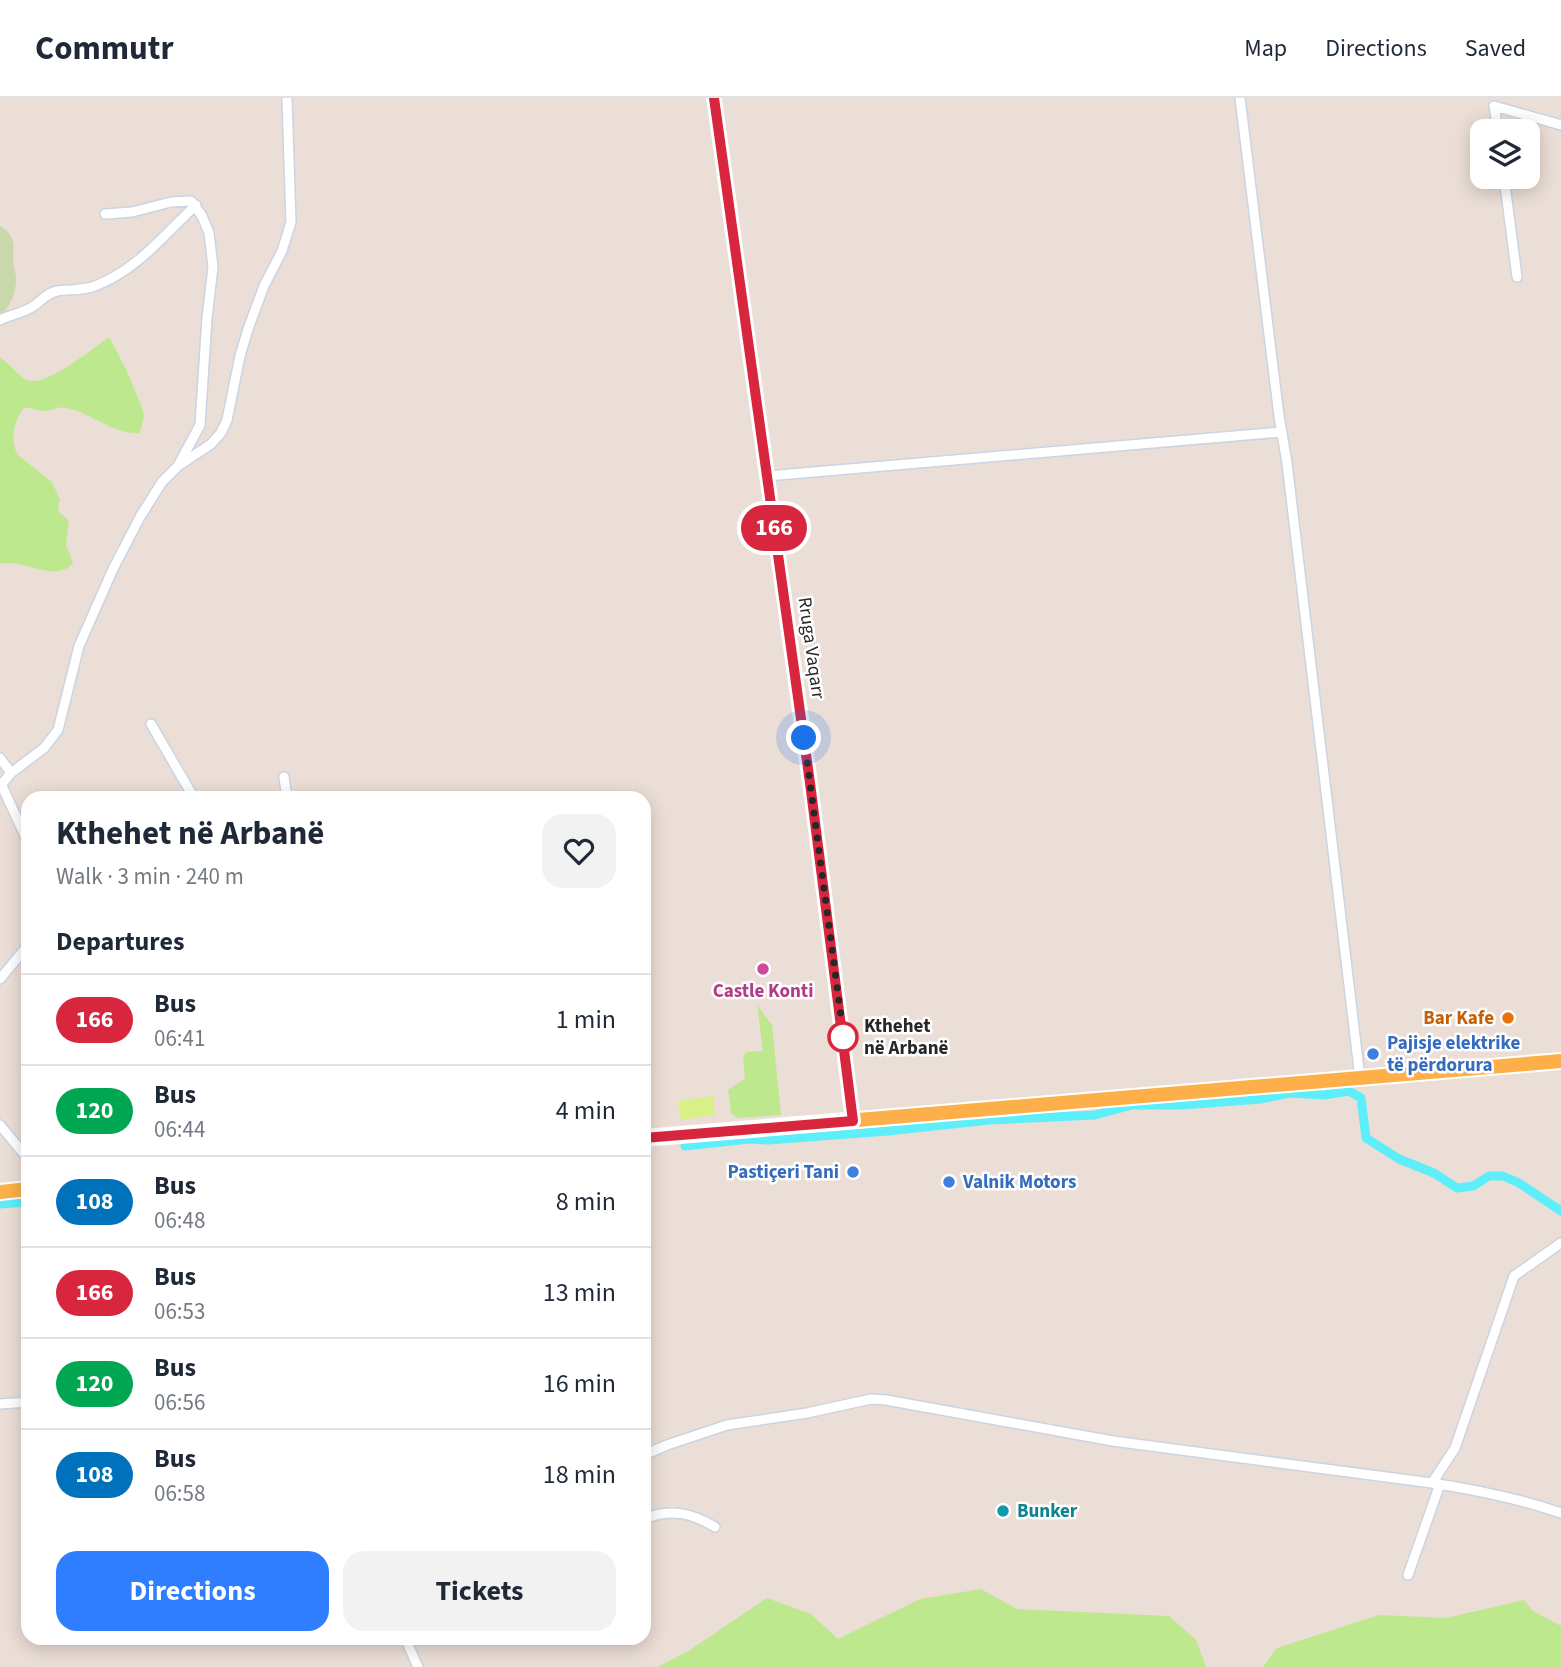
<!DOCTYPE html>
<html lang="en">
<head>
<meta charset="utf-8">
<style>
  :root { --surface:#fff; --page:#f2f2f3; --text:#1f2937; --muted:#747a83; --line:#e0e1e3; --accent:#2f7eff }
  body { margin:0; font-family:"Source Sans 3",sans-serif; background:var(--page); color:var(--text); height:100vh; display:flex; flex-direction:column; font-size:26px; white-space:nowrap }
  * { box-sizing:border-box; margin:0 }
  p { font-size:23px; color:var(--muted) }
  .icon { flex:none; width:38px; height:38px; fill:none; stroke:currentColor; stroke-width:2; stroke-linecap:round; stroke-linejoin:round }
  .map { position:relative; flex:1; overflow:hidden }
  .details { position:absolute; left:21px; top:693px; width:630px; height:854px; display:flex; flex-direction:column; background:var(--surface); border-radius:21px; box-shadow:0 4px 18px #0003 }
  .details>* { flex:none }
  .badge { padding:0 14px; border-radius:23px; font-size:24px; line-height:46px }
  .buttons { position:absolute; left:1470px; top:21px; display:grid; gap:14px }
  .buttons a { display:grid; place-items:center; width:70px; height:70px; border-radius:14px; background:var(--surface); box-shadow:0 4px 18px #0003; font-size:35px }
  .you { position:absolute; width:35px; height:35px; margin:-18px; border:5px solid #fff; border-radius:50%; background:#1a73e8; box-shadow:0 0 0 10px #1a73e833 }
  .map>.badge { position:absolute; translate:-50% -50%; box-shadow:0 0 0 4px #fff }
  h2 { padding:0 35px; font-size:26px; line-height:63px }
  .round { display:grid; place-items:center; flex:none; width:74px; height:74px; border-radius:21px; background:var(--page) }
  .head { display:flex; align-items:center; justify-content:space-between; height:119px; padding:0 35px }
  h1 { font-size:33px; font-weight:700; line-height:52px }
  .cta { display:flex; gap:14px; margin-top:auto; padding:14px 35px }
  .cta a { flex:1; height:80px; border-radius:21px; background:var(--accent); color:#fff; font-size:28px; font-weight:700; line-height:80px; text-align:center }
  .cta a+a { background:var(--page); color:var(--text) }
  ul { padding:0; list-style:none }
  li { display:flex; align-items:center; gap:21px; height:91px; padding:0 35px; border-top:2px solid var(--line) }
  li div { flex:1 }
  li b { display:block; font-size:26px }
  li em { font-style:normal }
  li .badge { min-width:77px; font-weight:700; text-align:center }
  header { display:flex; align-items:center; gap:42px; box-sizing:border-box; height:98px; padding:0 35px; background:var(--surface); border-bottom:2px solid var(--line) }
  header strong { font-size:33px }
  nav { display:flex; gap:38px; margin-inline-start:auto; font-size:24px }
  .map>svg:first-child { display:block }
  .green { fill:#bde88d }
  .cemetery { fill:#c9d7ac }
  .pitch { fill:#d8f187 }
  .lines { fill:none; stroke-linecap:round; stroke-linejoin:round }
  .canal { stroke:#5eeef9; stroke-width:9 }
  .minor-casing { stroke:#cbd4e2; stroke-width:12 }
  .secondary-casing { stroke:#cbd4e2; stroke-width:16 }
  .primary-casing { stroke:#fff; stroke-width:18 }
  .minor { stroke:#fff; stroke-width:9 }
  .secondary { stroke:#fff; stroke-width:12 }
  .primary { stroke:#fdb04a; stroke-width:14 }
  .line-casing { stroke:#fff; stroke-width:16 }
  .line { stroke:#d7263d; stroke-width:10 }
  .walk { stroke:#272727; stroke-width:7; stroke-dasharray:0 12.6 }
  .hotel-dot { fill:#d1479c; stroke:#fff; stroke-width:2.5 }
  .food-dot { fill:#e8710a; stroke:#fff; stroke-width:2.5 }
  .stop-dot { fill:#fff; stroke:#d7263d; stroke-width:3.5 }
  .shop-dot { fill:#3f7fe0; stroke:#fff; stroke-width:2.5 }
  .culture-dot { fill:#0f9aa8; stroke:#fff; stroke-width:2.5 }
  .labels { text-anchor:middle; dominant-baseline:central; stroke-width:5; stroke-linejoin:round; paint-order:stroke }
  .street-label { font-size:19px; fill:#272727; stroke:#fff }
  .hotel-label { font-size:19px; font-weight:bold; fill:#b23c85; stroke:#fff }
  .food-label { font-size:19px; font-weight:bold; fill:#c56008; stroke:#fff; text-anchor:end }
  .stop-label { font-size:19px; font-weight:bold; fill:#272727; stroke:#fff; text-anchor:start }
  .shop-label { font-size:19px; font-weight:bold; fill:#366cbe; stroke:#fff; text-anchor:start }
  .culture-label { font-size:19px; font-weight:bold; fill:#0d838f; stroke:#fff; text-anchor:start }
</style>
</head>
<body>
<header>
<strong>Commutr</strong>
<nav><a>Map</a><a>Directions</a><a>Saved</a></nav>
</header>
<div class="map">
<svg width="1561" height="1569" viewBox="0 0 1561 1569">
  <rect width="100%" height="100%" fill="#ebded6"/>
  <path class="green" d="M109 239 126 271 143 312 144 318 140 335C114 337 91 315 67 310 58 308 52 312 45 313 38 314 31 309 24 310 14 322 9 343 18 357L52 384 60 402 58 408 59 414 69 423 66 447 73 465C55 486 25 460 0 466V260C11 265 18 280 30 283 48 287 94 250 109 239Z
    M757 907 772 927 781 1017 737 1020 731 1015 728 992 745 980 743 958 747 954 763 953Z
    M981 1491 1017 1511 1169 1518 1196 1542 1206 1569H658L690 1552 767 1500 811 1516 838 1541 920 1501Z
    M1524 1502 1533 1513 1561 1528V1569H1263L1277 1550 1379 1517 1446 1520Z"/>
  <path class="cemetery" d="M0 128C15 137 14 146 13 161 13 167 15 172 16 178 17 193 11 208 0 218Z"/>
  <path class="pitch" d="M713 998 715 1017 681 1022 678 1003Z"/>
  <g class="lines">
    <path class="canal" d="M685 1048 749 1041 768 1042 888 1033 989 1022 1095 1017 1132 1007H1182L1261 1001 1289 995 1324 997 1349 993 1361 1000 1366 1040 1399 1061 1434 1075 1457 1090 1473 1088 1489 1078H1503L1519 1085 1561 1113
      M0 1106 28 1104"/>
    <g class="minor-casing">
      <path id="minor" d="M1240 0 1279 318 1287 365 1360 980
        M1498 33 1494 8 1561 27
        M1504 79 1517 179
        M105 116 132 114 171 104 191 103 202 118 209 135 213 169 207 220 200 327 179 366
        M0 222C11 216 25 215 35 207 42 202 47 195 57 193 70 191 82 193 95 188 137 172 164 137 196 107
        M767 378 1282 334
        M151 626 194 700
        M0 660 11 675
        M284 679 287 700
        M1 686 28 744
        M0 688 11 675 44 650 58 632 79 548 113 471 140 419 162 384 178 368 211 346 221 335 227 322 240 258 248 231 264 188 282 153 291 124 287 0
        M0 881 28 847
        M0 1027 28 1061
        M0 1306 28 1304
        M644 1357 667 1347 727 1327 807 1315 871 1301 886 1302 1113 1343 1432 1385 1455 1350 1514 1178 1561 1145
        M1432 1385C1477 1392 1518 1400 1561 1415
        M644 1421C670 1410 692 1415 715 1429
        M1408 1477 1440 1386
        M405 1540 418 1569"/>
    </g>
    <g class="secondary-casing">
      <path id="secondary" d="M714 0 810 686 853 1023"/>
    </g>
    <g class="primary-casing">
      <path id="primary" d="M644 1040 1561 963
        M0 1094 28 1091"/>
    </g>
    <use href="#minor" class="minor"/>
    <use href="#secondary" class="secondary"/>
    <use href="#primary" class="primary"/>
  </g>
  <g class="lines">
    <g class="line-casing">
      <path id="line" d="M644 1040 853 1023 810 685 714 0"/>
    </g>
    <use href="#line" class="line"/>
    <path class="walk" d="M804 640 844 941 843 939"/>
  </g>
  <circle class="hotel-dot" cx="763" cy="871" r="7"/>
  <circle class="food-dot" cx="1508" cy="920" r="7"/>
  <circle class="stop-dot" cx="843" cy="939" r="14"/>
  <g class="shop-dot">
    <circle cx="1373" cy="956" r="7"/>
    <circle cx="853" cy="1074" r="7"/>
    <circle cx="949" cy="1084" r="7"/>
  </g>
  <circle class="culture-dot" cx="1003" cy="1413" r="7"/>
  <g class="labels">
    <g class="street-label">
      <text transform="translate(811 550) rotate(82)">Rruga Vaqarr</text>
    </g>
    <g class="hotel-label">
      <text x="763" y="893">Castle Konti</text>
    </g>
    <g class="food-label">
      <text x="1494" y="920">Bar Kafe</text>
    </g>
    <g class="stop-label">
      <text x="864" y="928">Kthehet<tspan x="864" dy="22">në Arbanë</tspan></text>
    </g>
    <g class="shop-label">
      <text x="1387" y="945">Pajisje elektrike<tspan x="1387" dy="22">të përdorura</tspan></text>
      <text x="839" y="1074" text-anchor="end">Pastiçeri Tani</text>
      <text x="963" y="1084">Valnik Motors</text>
    </g>
    <g class="culture-label">
      <text x="1017" y="1413">Bunker</text>
    </g>
  </g>
</svg>
<div class="buttons">
<a><svg class="icon" aria-label="layers" viewBox="0 0 24 24"><path d="M12 4l9 5-9 5-9-5zM3 14l9 5 9-5"/></svg></a>
</div>
<div class="you" style="left:804px;top:640px"></div>
<b class="badge" style="left:774px;top:430px;background:#d7263d;color:#fff">166</b>
<section class="details">
<div class="head"><div><h1>Kthehet në Arbanë</h1><p>Walk · 3 min · 240 m</p></div><a class="round"><svg class="icon" aria-label="heart" viewBox="0 0 24 24"><path d="M12 20l-8-8c-3-5 5-10 8-4 3-6 11-1 8 4z"/></svg></a></div>
<h2>Departures</h2>
<ul>
<li><span class="badge" style="background:#d7263d;color:#fff">166</span><div><b>Bus</b><p>06:41</p></div><em>1 min</em></li>
<li><span class="badge" style="background:#00a651;color:#fff">120</span><div><b>Bus</b><p>06:44</p></div><em>4 min</em></li>
<li><span class="badge" style="background:#0072bc;color:#fff">108</span><div><b>Bus</b><p>06:48</p></div><em>8 min</em></li>
<li><span class="badge" style="background:#d7263d;color:#fff">166</span><div><b>Bus</b><p>06:53</p></div><em>13 min</em></li>
<li><span class="badge" style="background:#00a651;color:#fff">120</span><div><b>Bus</b><p>06:56</p></div><em>16 min</em></li>
<li><span class="badge" style="background:#0072bc;color:#fff">108</span><div><b>Bus</b><p>06:58</p></div><em>18 min</em></li>
</ul>
<div class="cta"><a>Directions</a><a>Tickets</a></div>
</section>
</div>
</body>
</html>
